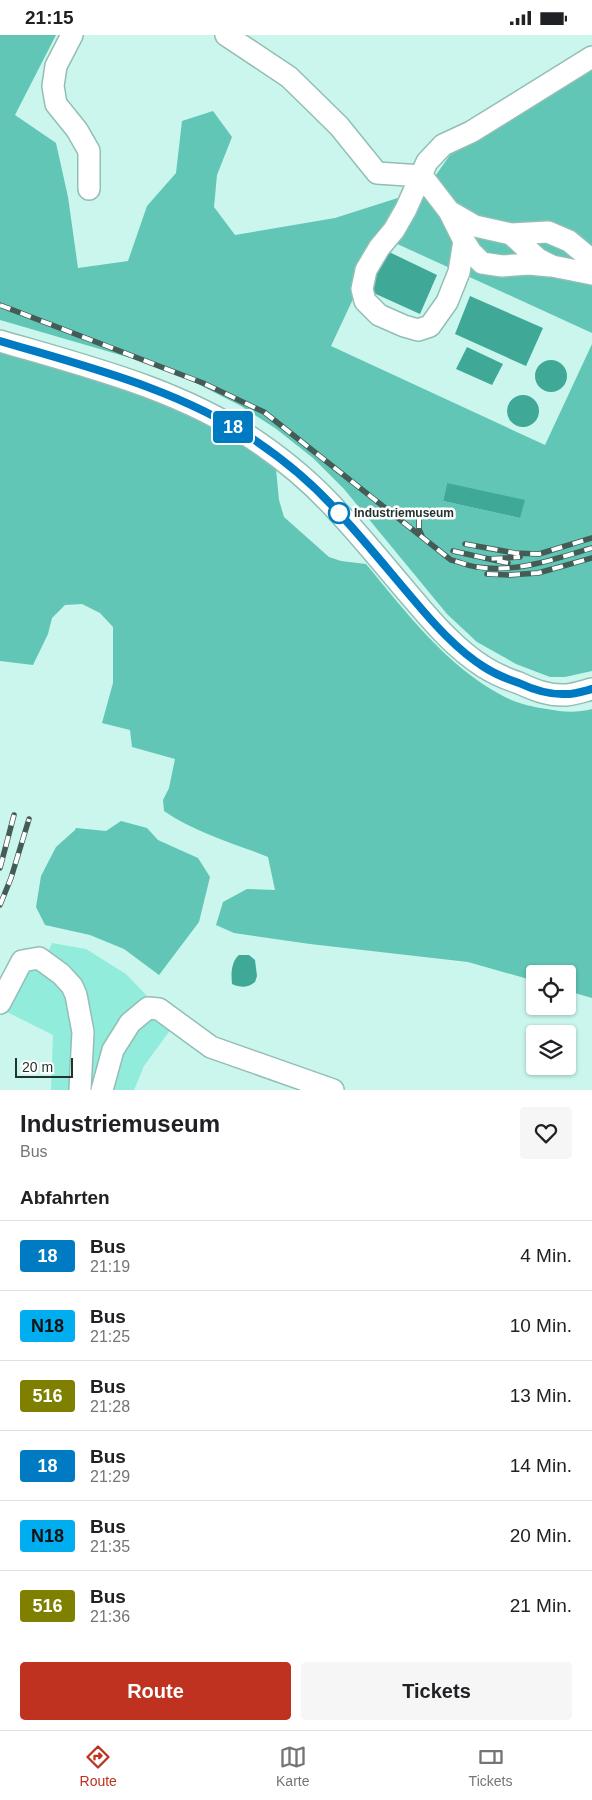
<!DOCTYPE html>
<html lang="de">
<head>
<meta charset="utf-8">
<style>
  :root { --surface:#fff; --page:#f6f6f6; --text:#202124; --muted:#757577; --line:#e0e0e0; --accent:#be321f }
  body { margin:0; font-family:Arial,sans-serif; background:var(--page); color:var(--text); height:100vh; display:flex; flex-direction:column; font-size:19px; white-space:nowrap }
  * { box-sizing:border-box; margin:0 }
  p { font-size:16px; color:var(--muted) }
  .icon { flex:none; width:28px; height:28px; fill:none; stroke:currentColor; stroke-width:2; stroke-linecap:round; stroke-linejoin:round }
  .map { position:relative; height:1055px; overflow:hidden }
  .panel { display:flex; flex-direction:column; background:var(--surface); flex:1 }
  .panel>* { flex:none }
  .badge { padding:0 10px; border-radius:4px; font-size:18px; line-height:32px }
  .tools { position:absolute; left:526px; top:930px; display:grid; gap:10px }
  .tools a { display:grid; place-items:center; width:50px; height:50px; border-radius:5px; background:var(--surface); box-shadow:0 1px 4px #0004; font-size:25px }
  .scale { position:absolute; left:15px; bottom:12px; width:58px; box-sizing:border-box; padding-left:5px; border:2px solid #223430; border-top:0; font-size:14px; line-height:18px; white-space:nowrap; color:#223430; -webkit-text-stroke:4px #fff; paint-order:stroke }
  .map>.badge { position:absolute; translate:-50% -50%; box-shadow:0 0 0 2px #fff }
  h2 { padding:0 20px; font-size:19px; line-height:45px }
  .round { display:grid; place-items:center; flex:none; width:52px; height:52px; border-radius:5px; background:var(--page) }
  .summary { display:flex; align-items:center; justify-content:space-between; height:85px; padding:0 20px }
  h1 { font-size:24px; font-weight:700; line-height:38px }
  .button { display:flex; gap:10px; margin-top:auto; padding:10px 20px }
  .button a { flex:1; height:58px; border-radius:5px; background:var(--accent); color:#fff; font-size:20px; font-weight:700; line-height:58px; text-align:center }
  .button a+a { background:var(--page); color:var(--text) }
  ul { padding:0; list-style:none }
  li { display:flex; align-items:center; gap:15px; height:70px; padding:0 20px; border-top:1px solid var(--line) }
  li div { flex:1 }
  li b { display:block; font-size:19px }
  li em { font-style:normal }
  li .badge { min-width:55px; font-weight:700; text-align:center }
  .status { display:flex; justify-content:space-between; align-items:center; height:35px; padding:0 25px; background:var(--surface); direction:ltr }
  .status svg { height:14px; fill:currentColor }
  .tabs { display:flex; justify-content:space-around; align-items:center; height:70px; border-top:1px solid var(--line); background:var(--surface); font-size:14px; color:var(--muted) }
  .tabs a { display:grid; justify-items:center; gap:2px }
  .tabs .active { color:var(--accent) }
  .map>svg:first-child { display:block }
  .green { fill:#92ecdb }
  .forest { fill:#61c6b5; fill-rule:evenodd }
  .water { fill:#40a897 }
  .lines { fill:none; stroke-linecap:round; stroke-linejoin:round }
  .minor-casing { stroke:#93beb5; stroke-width:24 }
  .minor { stroke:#fff; stroke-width:21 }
  .rail-casing { stroke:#445b56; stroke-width:5.5 }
  .rail { stroke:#fff; stroke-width:4; stroke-dasharray:11; stroke-linecap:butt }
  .line-casing { stroke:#fff; stroke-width:11 }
  .line { stroke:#007ac3; stroke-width:8 }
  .stop-dot { fill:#fff; stroke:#007ac3; stroke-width:2.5 }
  .labels { text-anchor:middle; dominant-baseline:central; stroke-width:5; stroke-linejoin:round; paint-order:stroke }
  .stop-label { font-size:12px; font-weight:bold; fill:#223430; stroke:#fff; text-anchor:start }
</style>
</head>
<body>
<div class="status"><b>21:15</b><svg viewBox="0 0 49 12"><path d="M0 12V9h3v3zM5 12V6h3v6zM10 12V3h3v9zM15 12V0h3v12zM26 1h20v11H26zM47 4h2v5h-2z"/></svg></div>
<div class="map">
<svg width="592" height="1055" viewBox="0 0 592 1055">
  <rect width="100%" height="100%" fill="#caf6ed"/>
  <path class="green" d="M52 908 86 914 126 939 147 961 124 986 96 1055H88L79 943 62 925 48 917Z
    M39 931 66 957 72 996 70 1055H51L53 1000 5 976 27 933Z
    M148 982 174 990 144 1031 134 1055H107L120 1017Z"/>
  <path class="forest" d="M0 0H56L15 80 56 108 68 162 78 233 128 226 147 171 176 138 182 86 213 76 232 102 217 140 214 172 235 200 335 183 426 154 450 120 496 95 592 34V298L382 202 331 311 545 410 592 309V636L565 642H550L516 629 477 607 447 579 344 454 313 423 275 393 241 371 194 347 141 326 0 285ZM447 448 520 483 443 466Z
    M0 316C98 344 195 369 276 434L279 465 284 482 329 522 341 526 366 529C406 577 446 631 503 661 516 668 532 672 547 674 562 677 577 678 592 674V963L568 956V939H535V946L468 927 310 909 234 898 216 890 223 867 247 854 275 855 268 822C233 808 196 798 164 776L163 765 169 753 175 724 132 712 130 695 102 688 113 648V592L100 578 82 569 65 570 52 583 48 599 33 630 0 626Z
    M121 786 147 793 158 805 198 823 210 842 199 887 159 940 124 914 90 900 45 890 36 872 41 841 56 812 75 795 76 793 106 796Z"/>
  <path class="water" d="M385 215 437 240 420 279 367 255Z
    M470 261 543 293 526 331 455 299Z
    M467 312 503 329 492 350 456 334Z
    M535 341a16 16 0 1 1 32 0a16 16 0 1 1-32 0Z
    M507 376a16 16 0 1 1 32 0a16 16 0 1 1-32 0Z
    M447 448 525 465 520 483 443 466Z
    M239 920H249L255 925 257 941 255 947C247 953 241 953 232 949 231 939 231 927 239 920Z"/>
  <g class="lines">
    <g class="minor-casing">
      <path id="minor" d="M72 0 56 31 53 51 56 69 77 95 89 116V154
        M226 0 289 42 339 91 377 138 422 141 449 176 464 206 459 237 447 267 430 291 418 295 404 291 379 280 365 266 362 254 366 235 379 213 394 195 406 174 427 127 443 110 471 97 592 22
        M449 176 475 191 511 199 538 224 552 231 592 239
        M511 199 548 197 569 206 592 225
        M464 206 471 217 482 228 502 231 529 229 550 231
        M0 306C89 332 179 354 256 406 287 427 315 451 339 478 365 506 389 536 413 564 434 589 457 615 484 632 495 639 507 644 519 648 534 655 549 661 566 660 575 659 584 656 592 654
        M0 968 22 926 39 923 61 939 72 951 76 960 83 997 80 1055
        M102 1055 113 1015 130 988 148 973 159 974 211 1012 333 1055"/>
    </g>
    <use href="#minor" class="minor"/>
    <g class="rail-casing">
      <path id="rail" d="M0 270 203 348 264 377 451 525C460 527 469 531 477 532 517 538 555 524 592 513
        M419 482V494L423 503
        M465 509 515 518 539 519 592 503
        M453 516 489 524
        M508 528 489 524 520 522
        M487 539 509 540 538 538 592 523
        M0 833 14 780
        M0 870 11 843 29 784"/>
    </g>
    <use href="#rail" class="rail"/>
  </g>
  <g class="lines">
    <g class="line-casing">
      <path id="line" d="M0 306C88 332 179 354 256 406 287 427 315 451 339 478 365 506 389 536 413 564 434 589 457 615 484 632 495 639 507 644 519 648 534 655 549 660 566 659 575 659 584 656 592 654"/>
    </g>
    <use href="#line" class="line"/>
  </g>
  <circle class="stop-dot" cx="339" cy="478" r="10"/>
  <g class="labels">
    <g class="stop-label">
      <text x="354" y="478">Industriemuseum</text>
    </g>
  </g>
</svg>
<div class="tools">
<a><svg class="icon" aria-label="locate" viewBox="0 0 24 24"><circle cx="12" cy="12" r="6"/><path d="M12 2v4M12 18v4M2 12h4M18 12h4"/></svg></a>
<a><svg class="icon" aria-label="layers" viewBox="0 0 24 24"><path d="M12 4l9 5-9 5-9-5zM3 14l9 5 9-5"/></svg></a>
</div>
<div class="scale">20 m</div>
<b class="badge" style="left:233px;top:392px;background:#007ac3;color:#fff">18</b>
</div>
<section class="panel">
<div class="summary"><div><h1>Industriemuseum</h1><p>Bus</p></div><a class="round"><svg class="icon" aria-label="heart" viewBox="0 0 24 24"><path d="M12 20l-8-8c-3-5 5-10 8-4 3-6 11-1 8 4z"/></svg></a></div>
<h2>Abfahrten</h2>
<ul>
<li><span class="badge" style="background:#007ac3;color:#fff">18</span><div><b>Bus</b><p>21:19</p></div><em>4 Min.</em></li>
<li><span class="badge" style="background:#00adef;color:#111">N18</span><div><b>Bus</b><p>21:25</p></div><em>10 Min.</em></li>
<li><span class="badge" style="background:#808000;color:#fff">516</span><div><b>Bus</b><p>21:28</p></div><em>13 Min.</em></li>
<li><span class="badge" style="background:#007ac3;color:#fff">18</span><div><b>Bus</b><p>21:29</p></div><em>14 Min.</em></li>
<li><span class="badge" style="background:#00adef;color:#111">N18</span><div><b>Bus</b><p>21:35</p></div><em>20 Min.</em></li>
<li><span class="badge" style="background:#808000;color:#fff">516</span><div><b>Bus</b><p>21:36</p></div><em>21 Min.</em></li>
</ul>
<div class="button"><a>Route</a><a>Tickets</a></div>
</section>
<nav class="tabs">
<a class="active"><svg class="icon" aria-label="directions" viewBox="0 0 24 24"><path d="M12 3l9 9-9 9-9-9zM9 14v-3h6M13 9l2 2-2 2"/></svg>Route</a>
<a><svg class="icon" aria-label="map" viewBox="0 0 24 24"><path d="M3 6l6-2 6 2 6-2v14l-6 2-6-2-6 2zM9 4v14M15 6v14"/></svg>Karte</a>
<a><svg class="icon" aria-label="tickets" viewBox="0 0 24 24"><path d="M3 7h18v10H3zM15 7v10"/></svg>Tickets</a>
</nav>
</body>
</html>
